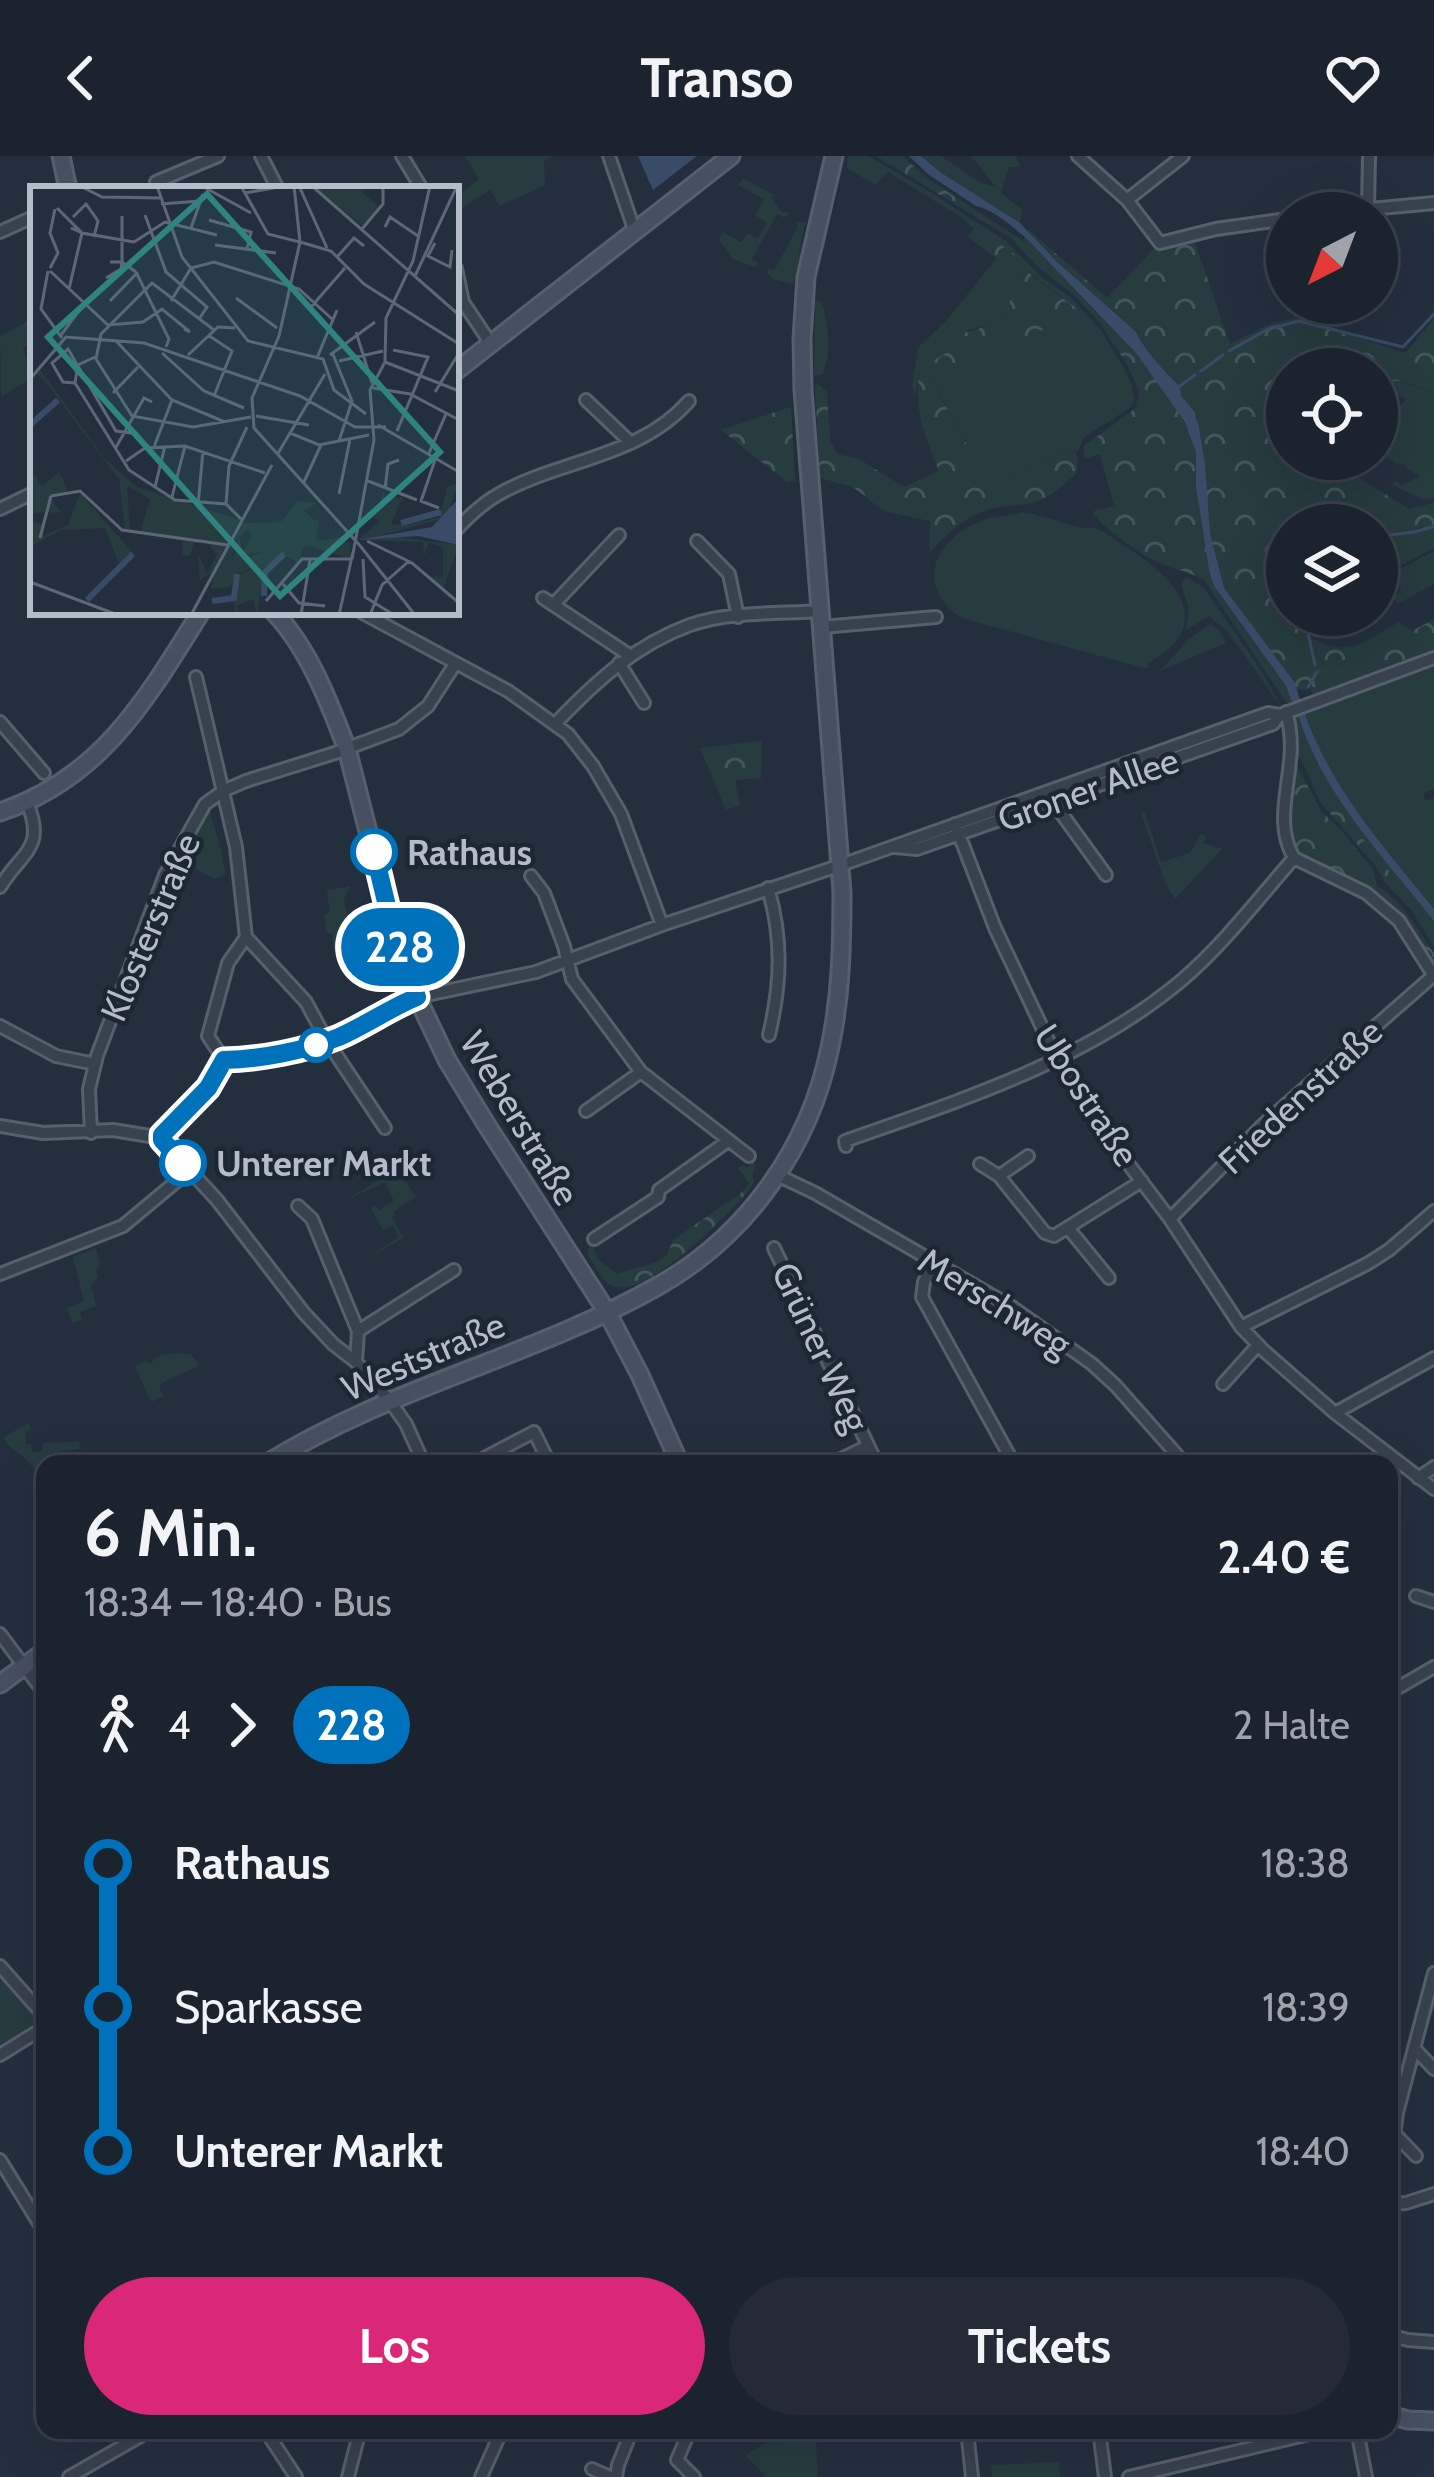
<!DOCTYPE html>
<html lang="de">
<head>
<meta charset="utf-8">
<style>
  :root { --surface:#1b232e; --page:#242b36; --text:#f1f3f6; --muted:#a0a4aa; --line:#39404a; --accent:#db2777 }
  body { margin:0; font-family:Cabin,sans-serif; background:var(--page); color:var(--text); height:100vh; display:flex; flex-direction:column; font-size:45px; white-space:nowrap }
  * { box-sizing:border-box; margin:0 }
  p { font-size:39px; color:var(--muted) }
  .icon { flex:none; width:66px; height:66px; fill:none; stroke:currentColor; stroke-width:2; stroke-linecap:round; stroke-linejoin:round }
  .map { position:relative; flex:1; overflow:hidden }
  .drawer { position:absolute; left:36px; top:1299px; width:1362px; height:984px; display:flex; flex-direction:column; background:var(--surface); border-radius:24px; box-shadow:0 12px 48px #0002,0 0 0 3px var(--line) }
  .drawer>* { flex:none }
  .badge { padding:0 24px; border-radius:39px; font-size:42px; line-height:78px }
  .needle { width:78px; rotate:222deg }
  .tools { position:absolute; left:1266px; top:36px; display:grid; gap:24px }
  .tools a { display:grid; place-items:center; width:132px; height:132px; border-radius:50%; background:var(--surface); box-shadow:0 12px 48px #0002,0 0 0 3px var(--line); font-size:60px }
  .map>.badge { position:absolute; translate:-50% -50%; box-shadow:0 0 0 6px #fff }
  .legs { display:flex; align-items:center; gap:18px; height:132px; padding:0 48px; font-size:39px }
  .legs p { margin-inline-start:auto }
  .overview { display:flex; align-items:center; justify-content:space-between; height:204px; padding:0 48px }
  h1 { font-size:66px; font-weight:700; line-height:90px }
  .button { display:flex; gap:24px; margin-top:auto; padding:24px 48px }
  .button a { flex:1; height:138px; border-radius:72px; background:var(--accent); color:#fff; font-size:48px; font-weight:700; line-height:138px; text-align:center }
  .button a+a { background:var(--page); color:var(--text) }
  ul { padding:0 48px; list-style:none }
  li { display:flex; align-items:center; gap:42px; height:144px; font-size:45px }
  li i { display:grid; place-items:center; width:18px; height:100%; margin:0 15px; background:currentColor }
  li i::after { content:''; width:30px; height:30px; margin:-15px; border:9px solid; border-radius:50%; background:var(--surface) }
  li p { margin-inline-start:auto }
  li:first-child i { background:linear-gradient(#0000 50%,currentColor 0) }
  li:last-child i { background:linear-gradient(currentColor 50%,#0000 0) }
  header { display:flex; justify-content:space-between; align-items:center; height:156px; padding:0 48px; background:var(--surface); font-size:54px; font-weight:700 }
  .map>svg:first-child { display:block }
  .green { fill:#263c3f }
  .forest { fill:url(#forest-crowns) }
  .water { fill:#394c67 }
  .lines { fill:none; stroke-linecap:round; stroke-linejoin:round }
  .stream { stroke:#394c67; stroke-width:3 }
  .street-casing { stroke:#565f6c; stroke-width:16 }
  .secondary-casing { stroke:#565f6c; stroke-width:21 }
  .street { stroke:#38414e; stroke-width:10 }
  .secondary { stroke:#465061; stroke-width:15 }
  .line-1-casing { stroke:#fff; stroke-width:27 }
  .line-1 { stroke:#0072bc; stroke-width:18 }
  .stop-1-dot { fill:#fff; stroke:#0072bc; stroke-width:6 }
  .labels { text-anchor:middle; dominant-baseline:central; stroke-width:9; stroke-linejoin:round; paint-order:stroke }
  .street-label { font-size:36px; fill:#b4bcc9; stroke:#1d2633 }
  .stop-label { font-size:36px; font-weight:bold; fill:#b4bcc9; stroke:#1d2633; text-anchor:start }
  .inset-river { fill:none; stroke:#394c67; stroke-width:6 }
  .inset-road { fill:none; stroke:#5e6776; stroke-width:3 }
  .view { fill:#308480; fill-opacity:0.15; stroke:#308480; stroke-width:6 }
  .inset-edge { fill:none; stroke:#b4bcc9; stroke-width:6 }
</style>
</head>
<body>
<header><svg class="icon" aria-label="back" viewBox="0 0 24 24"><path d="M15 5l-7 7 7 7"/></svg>Transo<svg class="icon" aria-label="heart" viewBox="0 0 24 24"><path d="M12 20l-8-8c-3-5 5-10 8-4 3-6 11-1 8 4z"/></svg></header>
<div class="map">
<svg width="1434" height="2321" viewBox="0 0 1434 2321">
  <defs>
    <pattern id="forest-crowns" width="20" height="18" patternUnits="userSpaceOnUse" patternTransform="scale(3)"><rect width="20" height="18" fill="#263c3f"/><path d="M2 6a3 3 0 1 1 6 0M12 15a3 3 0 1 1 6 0" fill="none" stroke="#435659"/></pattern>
  </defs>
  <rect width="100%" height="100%" fill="#242f3e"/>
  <path class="green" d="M465 0H552L544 4 545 29 500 50 490 34 456 56V41L479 23Z
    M848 0H868L930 36 1006 85 1040 120 1070 141 1100 173 1124 212 1132 230 1134 245 1130 252 1085 280 1077 296 1072 291 1006 323 975 319 966 327 957 320 976 305 932 224 936 218 1080 154 1033 120 976 70 972 72 964 63 888 16 875 29 847 12Z
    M921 0H941L979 26 996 31 971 0H1016L1020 11H1009L1001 37 1022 53 1020 67 940 16Z
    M743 22 774 39 772 42 782 57 787 55 789 58 784 62 777 58 752 103 758 107 755 111 733 103 719 84 723 76 741 86 748 77 758 82 767 67 755 59 764 43 738 29Z
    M800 66H805L794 128 773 123 768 118V112L774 115 798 70 795 68Z
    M997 102 1018 117 1004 166 968 174 959 190 920 213 915 240 912 230 918 192 946 165Z
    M815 144 822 147C828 169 833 198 822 219L814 220Z
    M33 162V186L23 192 31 222 1 241 0 181Z
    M1395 223 1434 237V342L1421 343 1391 328 1396 325 1401 329 1421 320 1409 314 1403 307 1396 308 1389 302 1377 300 1380 291 1386 292 1390 282 1386 279 1390 272 1377 289V286L1405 243 1381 227Z
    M1022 356C1041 359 1059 366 1077 371 1084 372 1090 371 1097 373 1104 375 1113 383 1121 388 1170 417 1222 466 1148 507V512H1144L965 463C950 456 939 444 935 427 929 397 958 373 984 364 996 360 1009 361 1022 356Z
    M1425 369 1434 372V392L1377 422 1379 389 1406 371 1419 373Z
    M1434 395V428L1399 447 1396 446 1393 441 1400 436 1401 432 1395 426 1386 428 1385 421Z
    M1209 414 1219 438 1286 530 1292 547 1289 549 1283 542 1204 424Z
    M1186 421 1204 432 1263 517 1281 551 1227 475 1209 460 1186 474 1189 453 1181 428Z
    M1210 468 1219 474 1226 487 1160 515 1187 485Z
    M1434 511V633L1423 637 1425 645 1434 642V771L1328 640 1306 598H1303L1302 604 1297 598 1299 580 1294 559Z
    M210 656 219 686 218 691H221L225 719 215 723 179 704Z
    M1145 656 1161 706 1190 697 1201 678 1206 681 1204 687 1222 693 1175 743 1166 729 1141 657Z
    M350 730 344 745 351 770 336 794 333 793 332 778 326 776 324 758 330 757 327 734Z
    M390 1017 401 1019 416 1041 394 1055 395 1059 392 1061 403 1082 366 1103 399 1081 393 1069 383 1074 371 1052 376 1050 379 1054 394 1045 385 1026 344 1045Z
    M96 1092 100 1108 96 1113 98 1121 91 1130 96 1150 80 1156 82 1164 72 1167 67 1152 84 1145 73 1101Z
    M177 1197 190 1198 199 1207 197 1211 163 1226 159 1231 163 1240 151 1246 135 1210 146 1205 149 1208 161 1199Z
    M3 1823 39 1864 38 1870 0 1895V1825Z
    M816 2285 818 2321H767L745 2299 765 2287Z
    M1059 2306 1060 2321H992L991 2309Z"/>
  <path class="forest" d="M876 0H902L928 23 1023 85 1029 74 1107 142 1155 92 1194 84 1230 188 1272 167 1298 162 1405 197 1434 164V237C1415 230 1392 215 1377 234V213H1287V303H1329L1409 353 1434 347V372L1425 369 1414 375 1406 372 1390 389H1379L1377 404V369H1287V459H1297L1304 478C1349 503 1358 489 1399 466L1412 475 1434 463V497L1317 540 1310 533 1298 534 1210 415 1204 424C1188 415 1173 413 1157 406 1138 397 1107 374 1093 358L1096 354 1114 350 1100 298 1087 302 1084 300V290L1136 252 1139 235 1127 208 1099 166 1076 141 1036 109 1011 82Z
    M975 70 1013 97 1033 121 1081 155 946 221 936 218 932 225 976 305 973 311 958 320 966 327 975 319 1006 323 1073 291C1079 300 1078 307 1076 318 1064 328 1053 339 1038 345 1023 351 1006 348 990 353 966 360 944 379 929 398L930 365 884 355 853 331 820 322 815 230 818 228 827 236 830 284 837 298 859 303 904 331 939 315C924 276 913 256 920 212L959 190 958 179 1004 165 1018 118 968 81Z
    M791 251 795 325 787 326 721 274Z
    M762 585 761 622 735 624 740 649 726 654 700 592Z
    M1303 597 1306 598 1328 640 1434 771V791L1413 756 1385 726 1375 709 1320 646 1302 604Z
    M1297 610 1321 655 1340 673 1373 713 1377 730C1404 746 1416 772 1434 797V805L1428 803 1401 763 1301 700C1281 674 1290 642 1294 611Z
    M749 1001 756 1009 752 1019 754 1025 750 1033C729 1058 649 1139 616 1131 600 1127 595 1108 587 1097L591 1087 599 1104 617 1118 657 1106 667 1099 673 1084 741 1037 749 1027 738 1012 743 1009 747 1012 751 1008 746 1002Z
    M29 1267 30 1275 25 1276 26 1288H31L32 1296 43 1295V1287L79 1286 80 1293 49 1297 50 1308H45V1331L40 1330C35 1298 8 1297 4 1281Z"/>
  <path class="water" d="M638 0H697L653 34Z
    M909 0H921L940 16 1020 67 1056 105 1136 176C1144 194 1165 216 1180 231L1181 240 1190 250 1198 267 1205 308 1210 378 1224 432 1295 527 1300 545 1292 547 1286 530 1214 430 1209 414 1196 330V296L1185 266 1137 198 1025 81C1010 69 994 54 976 50L928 18Z
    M1304 556C1332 634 1382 689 1434 753V765C1384 701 1321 637 1298 558Z"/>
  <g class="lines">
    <path class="stream" d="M1229 195 1268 173 1299 165 1403 191 1434 158
      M1201 215 1223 199
      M1177 232 1195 219
      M1377 386C1390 375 1403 379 1418 375 1423 374 1428 371 1434 371
      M1304 459 1315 509
      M1308 531 1317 516"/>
    <g class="street-casing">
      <path id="street" d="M261 0 278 33
        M402 0 422 33
        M609 0 635 76
        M1078 0 1127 44 1160 87 1216 73 1287 63
        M156 26 218 0
        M1127 44 1183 0
        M1368 51 1369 0
        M1328 57 1434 47
        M0 76 33 61
        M456 112 463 146 491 188
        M586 244 631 287
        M0 353 33 337
        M456 374C468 361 483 347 499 338 561 303 639 302 689 245
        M697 385 729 418 738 461
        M543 442 629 499
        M553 449 619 379
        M361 456 508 535 568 578 593 610 621 658 662 769
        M822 471 936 461
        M619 507 644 547
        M196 521 236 691 246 781 228 807 208 880 224 904
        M1286 556C1303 609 1268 657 1294 702L1366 737 1399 765 1434 820
        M0 566 44 617
        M555 568C595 526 635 489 690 469 731 455 778 458 821 455
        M1048 639 1106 719
        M955 668 995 772 1057 903 1096 965 1170 1063 1241 1171 1264 1195 1335 1257 1434 1333
        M895 691 917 693 1273 568 1280 559
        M531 720 544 737 564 790 572 823 641 916 749 1000
        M0 731C23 694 46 693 27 646
        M768 732C783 783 781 828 769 879
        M246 781 306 846 327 885 385 972
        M0 870 56 900 95 908
        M224 904H240L315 889 342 880 395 850 417 841 536 816 662 769 841 709 1268 557 1280 559 1434 502
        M224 904 209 932 164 975 162 984 217 1044 304 1157 333 1188 356 1206 389 1244 406 1268 424 1308
        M586 955 641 916
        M0 970 43 977 113 974 162 982
        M91 977 89 933 97 900 165 719 205 648 223 635 246 625 335 597 399 573 428 550 455 508
        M846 990 845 985C961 944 1086 905 1182 824 1223 789 1258 743 1294 702
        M980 1008 999 1020 1045 1077 1054 1080 1142 1025
        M777 1019 815 1037 1012 1151 1092 1208 1116 1230 1185 1308
        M999 1020 1028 1000
        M298 1050 312 1063 358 1175 356 1206
        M1170 1063 1265 967 1434 819
        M1068 1072 1109 1122
        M594 1083 658 1041 659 1034 728 985
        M774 1092 877 1308
        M934 1106 924 1126 922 1141 1014 1308
        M0 1118 123 1070 190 1014
        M1241 1171 1367 1108 1389 1094 1434 1055
        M358 1175 454 1114
        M1223 1228 1258 1189
        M1335 1257 1434 1202
        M473 1308 534 1276 548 1304
        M831 1308 868 1290
        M1418 1322 1434 1311
        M1416 1440 1434 1446
        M0 1478 45 1538
        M1389 1537 1434 1511
        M0 1810 45 1861
        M1414 1892 1434 1913
        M0 1899 45 1871
        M1395 1978 1416 2000
        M0 2004 45 2077
        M1389 2019 1397 1957 1434 1817
        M1389 2048 1406 2047 1434 2038
        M1389 2179 1408 2184 1434 2186
        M265 2274 296 2321
        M690 2274 677 2304 694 2321
        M967 2274 972 2321
        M1099 2274 1105 2321
        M1357 2274 1366 2321
        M592 2313 610 2321
        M69 2321 151 2274
        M348 2321 360 2274
        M481 2321 502 2274
        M616 2321 618 2309 632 2274
        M1129 2321 1326 2274"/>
    </g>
    <g class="secondary-casing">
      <path id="secondary" d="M61 0 68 33
        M456 215 731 0
        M274 456C309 493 329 546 347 593L387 750 417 841 447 904 486 968 607 1156 640 1219 680 1308
        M0 656C102 622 147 542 201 456
        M266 1308C389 1231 533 1201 658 1130 747 1080 810 991 830 891 841 840 842 789 842 736L803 234 802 183 806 121 834 0
        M0 1528 45 1495
        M1389 2259 1408 2264 1434 2265"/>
    </g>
    <use href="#street" class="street"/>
    <use href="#secondary" class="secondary"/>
  </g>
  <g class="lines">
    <g class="line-1-casing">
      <path id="line-1" d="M183 1007 162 984V979L208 932 224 904C261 903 304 895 339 881 366 869 390 852 417 841L387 750 374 696"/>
    </g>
    <use href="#line-1" class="line-1"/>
  </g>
  <g class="stop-1-dot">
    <circle cx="374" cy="696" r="21"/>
    <circle cx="316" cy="889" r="15"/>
    <circle cx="183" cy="1007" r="21"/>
  </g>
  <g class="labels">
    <g class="street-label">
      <text transform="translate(1088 633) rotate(-19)">Groner Allee</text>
      <text transform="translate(150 771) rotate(-67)">Klosterstraße</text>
      <text transform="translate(1087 939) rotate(57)">Ubostraße</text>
      <text transform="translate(1300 940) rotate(-43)">Friedenstraße</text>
      <text transform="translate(520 962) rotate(59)">Weberstraße</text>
      <text transform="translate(995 1146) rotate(32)">Merschweg</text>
      <text transform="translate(821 1191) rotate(65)">Grüner Weg</text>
      <text transform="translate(423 1200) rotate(-23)">Weststraße</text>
    </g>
    <g class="stop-label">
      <text x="407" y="696">Rathaus</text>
      <text x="216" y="1007">Unterer Markt</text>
    </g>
  </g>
  <g transform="translate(30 30)">
    <rect width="429" height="429" fill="#242f3e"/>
    <path d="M9 182 75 273 107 301 210 334 197 357H164L160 370 152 369 153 355 110 347 120 313 97 300 100 344 95 343 89 293 13 193 7 188 0 199ZM429 297 416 332 352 349 429 359 413 403 400 390 413 391V362L399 356 394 369 393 356 328 354 350 335 333 326 347 327 354 304 355 312 373 311 361 338 378 339 410 331 417 301ZM270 327 284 335 275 357 282 349 286 335 284 331 289 337 286 355 315 350 305 356H320V373L261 354ZM209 350 214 373 232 366 234 379 207 387 200 401 181 403 184 385 198 389Z" fill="#263c3f"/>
    <path d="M0 283 12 300 29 286 38 305 21 311 31 326 0 327ZM50 307 104 368 57 416 89 378 75 342 31 344 0 361V336L14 338 13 350 38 339ZM267 315 287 317 274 325 286 335 285 355 320 356 273 361 269 377 254 369 234 385 227 429 223 413 206 420 212 429H205L204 413 182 415 203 407 205 398 185 385 170 394 168 367 177 388 187 369 178 358 198 359 212 337 251 336ZM217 344 222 349 211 369 232 366 233 380 200 391 205 355Z" fill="#263c3f" fill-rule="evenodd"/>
    <path d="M284 0H336L332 6 349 21 333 40Z" fill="#263c3f"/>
    <path d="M429 312V359L388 350 328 354 402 341Z" fill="#394c67"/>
    <path class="inset-river" d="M0 239 28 214M371 337 411 326M234 410 235 386 254 368M57 414 103 368M182 415 204 412 207 388"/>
    <path class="inset-road" d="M50 0 72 11 130 12M127 0 152 71 218 155 293 173 304 204 336 228M172 0 221 27M211 0 238 48 270 56 249 150 222 212 224 242 333 363M264 0 270 56 301 65 334 98 429 158M269 0 297 62M282 0 429 129M215 7 254 0M131 18 169 15M27 22 52 47 104 56M115 29 136 86 177 121 169 133M92 30V76L106 86M43 31 56 18 68 35 64 51M179 34 221 46 217 63M355 41 360 31 388 50M161 42 173 8M332 43 353 18V0M104 56 135 36 187 49M405 57 398 70 420 81 422 64M185 59 246 67M307 71 324 52 334 60M20 82 28 67 20 47 25 23M18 85 11 123 32 152M20 85 78 139 113 136 132 123 160 146 154 143M106 86 139 153 136 161M385 90 427 0M76 92 91 83 92 76H80M39 103 52 47 41 42M206 112 247 142M80 115 107 87M141 115 161 82 184 76 269 103 302 133M281 121 315 82M184 144 122 97 71 148 66 173 102 230 163 241 221 231M326 146 342 197M31 149 54 118M178 149 202 165 184 210M86 155 142 214 195 236M363 164 398 171 367 245M302 166 322 215 309 255M132 167 174 205 214 222M158 169 188 141 205 142M300 169 345 136M65 171 48 179 45 197 99 284 145 314 196 318 211 333M287 172 307 124M309 175 353 165M355 176 429 205M0 193 36 151 114 157 270 210 325 241H356M45 197 33 196 22 177 38 163 86 245 108 248M343 202 380 208 429 234M405 206 429 167M83 207 108 181M226 230 279 239M348 239 429 286M260 247 289 259 339 249M124 261 142 214M85 263 114 212 122 216M399 267 416 228M247 269 295 188M405 274 391 315 409 322M96 275 115 262 155 260 235 287M338 295 387 314M273 298 291 259M125 301 135 260M355 303 358 278 369 274M309 308 320 253M21 310 50 305 92 344 198 359M142 311 155 260M196 318 199 280 217 241M168 319 173 265M10 352 21 310M337 355 382 377 429 417M331 361 385 429M322 373 344 254 340 204 355 176 356 132 383 75 400 0M333 373 335 411 364 429M0 396 88 429M253 398 269 417 295 420M236 415 272 373H320M161 429 242 279M271 429 280 374M309 429 323 366M340 429 352 399 379 375"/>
    <path class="view" d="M177 8 410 266 250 410 18 151Z"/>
    <rect width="429" height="429" class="inset-edge"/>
  </g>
</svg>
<div class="tools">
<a><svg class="needle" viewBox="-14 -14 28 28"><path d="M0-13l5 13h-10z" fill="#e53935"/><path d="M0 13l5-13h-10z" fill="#a0a4aa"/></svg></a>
<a><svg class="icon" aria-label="locate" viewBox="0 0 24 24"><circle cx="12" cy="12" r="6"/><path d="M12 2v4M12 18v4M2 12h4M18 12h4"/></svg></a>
<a><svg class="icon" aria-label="layers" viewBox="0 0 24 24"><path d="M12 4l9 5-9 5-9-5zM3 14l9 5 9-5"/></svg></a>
</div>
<b class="badge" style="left:400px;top:791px;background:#0072bc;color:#fff">228</b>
<section class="drawer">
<div class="overview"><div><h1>6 Min.</h1><p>18:34 – 18:40 · Bus</p></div><b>2.40 €</b></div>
<div class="legs"><svg class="icon" aria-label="walk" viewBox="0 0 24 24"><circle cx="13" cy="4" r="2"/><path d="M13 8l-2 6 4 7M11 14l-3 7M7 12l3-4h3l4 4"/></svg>4<svg class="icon" aria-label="forward" viewBox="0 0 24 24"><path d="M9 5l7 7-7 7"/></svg><b class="badge" style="background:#0072bc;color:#fff">228</b><p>2 Halte</p></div>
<ul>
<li><i style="color:#0072bc"></i><b>Rathaus</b><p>18:38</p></li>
<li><i style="color:#0072bc"></i><span>Sparkasse</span><p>18:39</p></li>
<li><i style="color:#0072bc"></i><b>Unterer Markt</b><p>18:40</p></li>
</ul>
<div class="button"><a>Los</a><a>Tickets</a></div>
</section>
</div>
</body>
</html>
